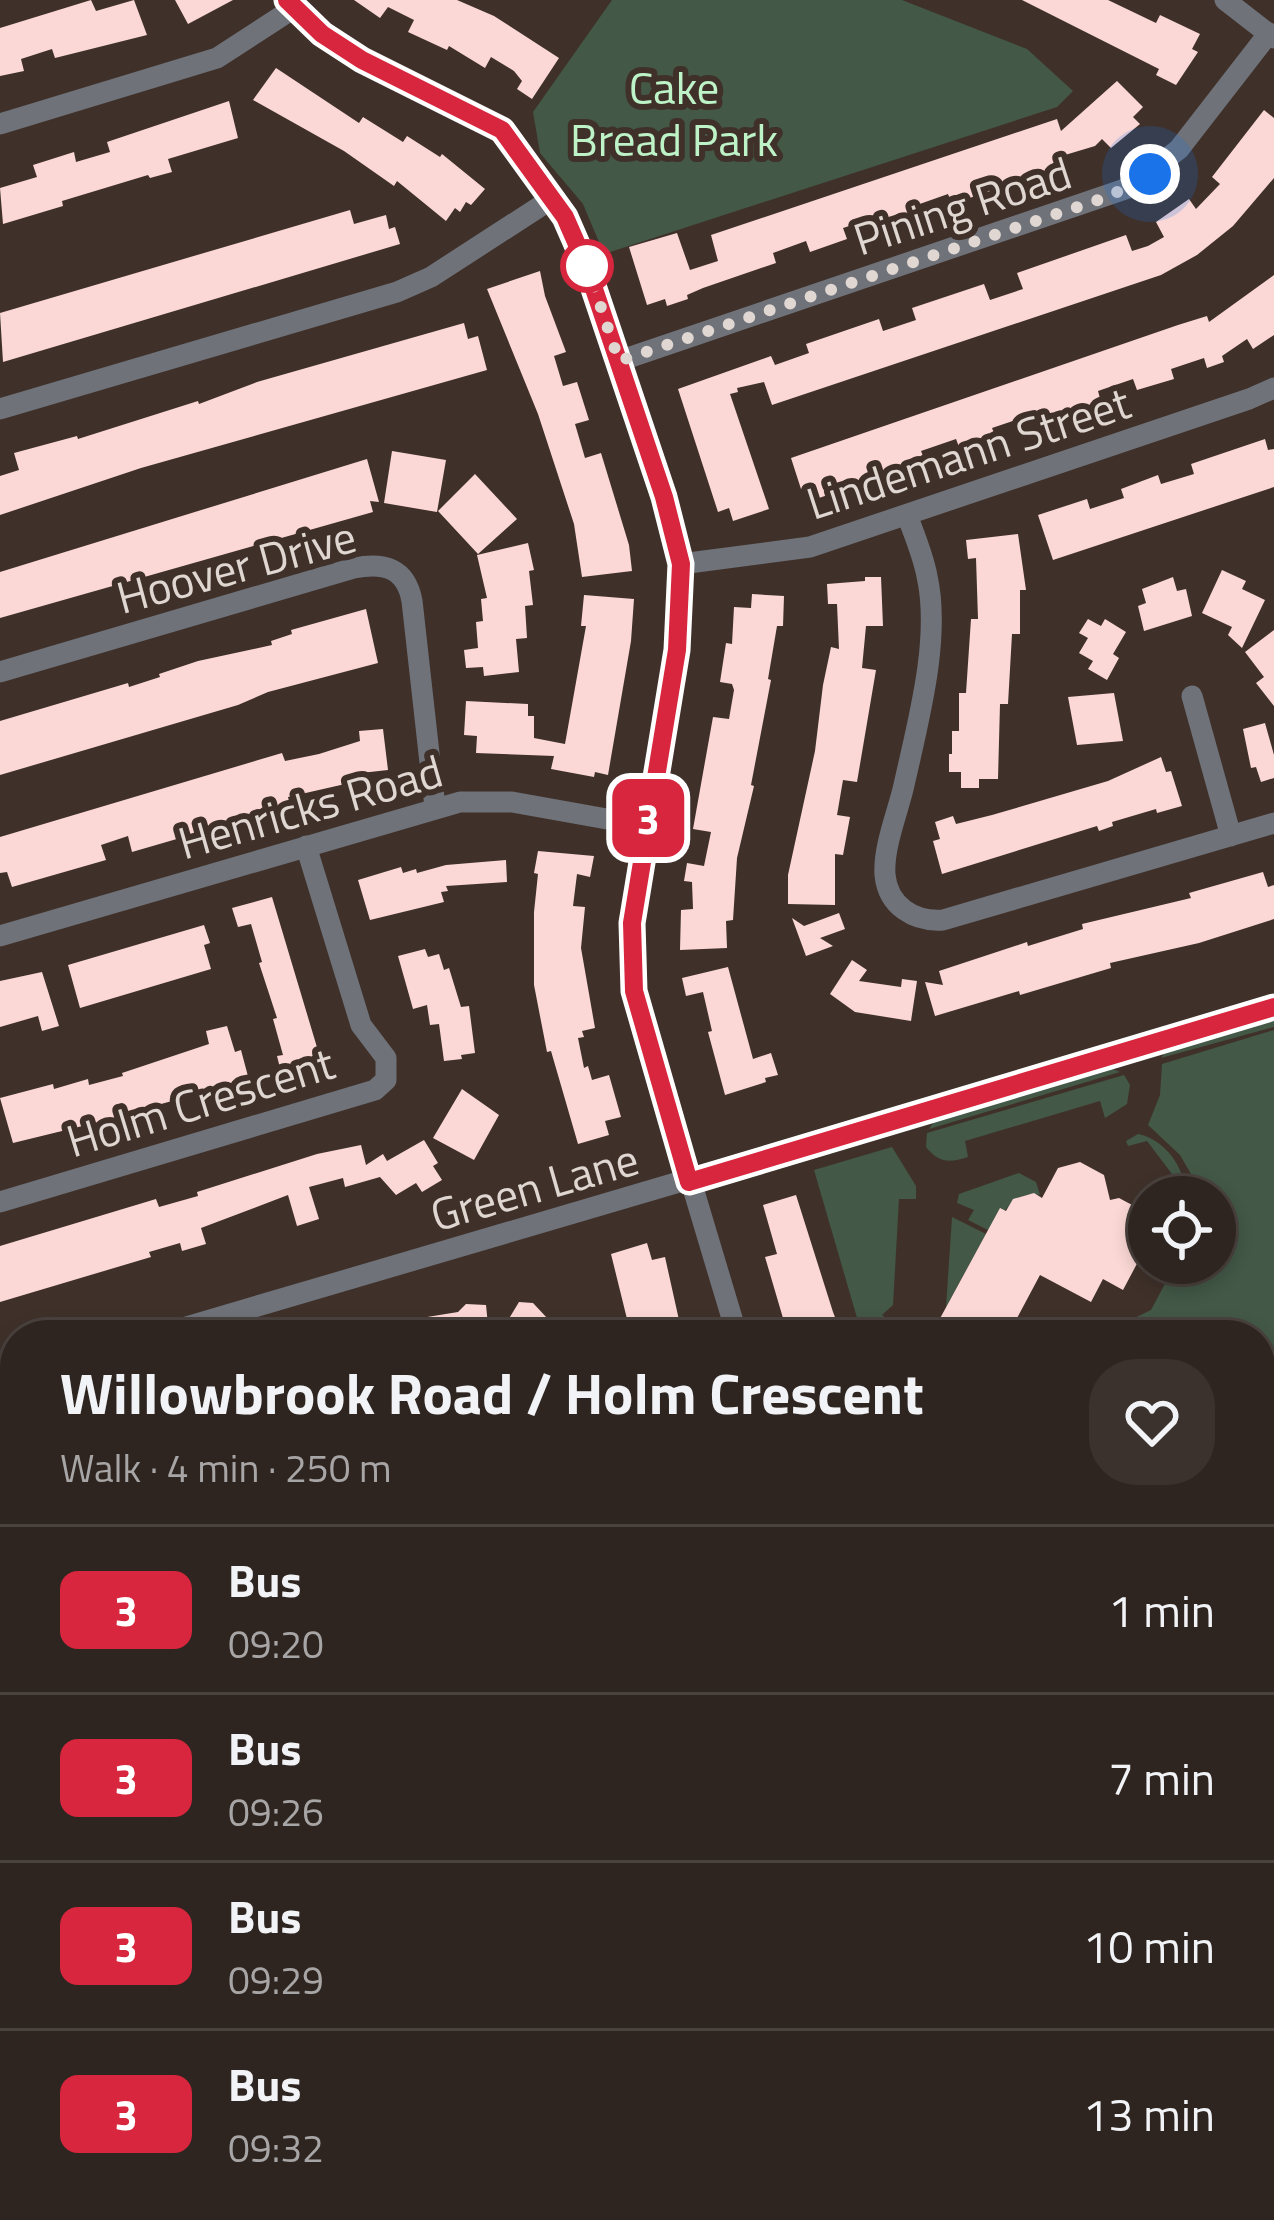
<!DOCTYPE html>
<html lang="en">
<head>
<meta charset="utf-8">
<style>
  :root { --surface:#2f2520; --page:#3b312d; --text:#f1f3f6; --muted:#a7a5a5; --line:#4a423e }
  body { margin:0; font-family:"Titillium Web",sans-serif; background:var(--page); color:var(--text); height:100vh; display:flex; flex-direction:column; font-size:45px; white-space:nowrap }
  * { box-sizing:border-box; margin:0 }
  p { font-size:39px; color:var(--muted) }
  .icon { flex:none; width:66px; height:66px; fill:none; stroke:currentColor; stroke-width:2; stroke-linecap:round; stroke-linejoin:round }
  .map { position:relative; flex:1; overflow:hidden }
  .sheet { position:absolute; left:0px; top:1320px; width:1275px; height:900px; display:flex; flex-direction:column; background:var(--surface); border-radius:48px 48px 0 0; box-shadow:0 6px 18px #0003,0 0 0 3px var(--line) }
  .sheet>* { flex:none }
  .badge { padding:0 24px; border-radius:18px; font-size:42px; line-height:78px }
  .fabs { position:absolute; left:1128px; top:1176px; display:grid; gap:24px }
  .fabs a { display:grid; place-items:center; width:108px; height:108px; border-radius:50%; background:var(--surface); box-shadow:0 6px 18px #0003,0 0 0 3px var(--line); font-size:60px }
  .you { position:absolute; width:60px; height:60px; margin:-30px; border:9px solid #fff; border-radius:50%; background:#1a73e8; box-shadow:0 0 0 18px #1a73e833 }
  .map>.badge { position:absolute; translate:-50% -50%; box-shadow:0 0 0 6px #fff }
  .round { display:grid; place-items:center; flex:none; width:126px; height:126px; border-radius:48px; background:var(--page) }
  .headline { display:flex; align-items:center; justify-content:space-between; height:204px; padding:0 60px }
  h1 { font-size:57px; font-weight:700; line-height:90px }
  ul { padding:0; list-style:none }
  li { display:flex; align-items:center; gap:36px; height:168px; padding:0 60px; border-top:3px solid var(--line) }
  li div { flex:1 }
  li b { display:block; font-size:45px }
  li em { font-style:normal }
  li .badge { min-width:132px; font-weight:700; text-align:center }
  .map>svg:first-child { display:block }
  .green { fill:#435847 }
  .building { fill:#fbd8d6 }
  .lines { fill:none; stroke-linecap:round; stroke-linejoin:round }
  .minor { stroke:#6f7279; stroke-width:21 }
  .major { stroke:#a8afbc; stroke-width:27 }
  .line-casing { stroke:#fff; stroke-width:27 }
  .line { stroke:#d7263d; stroke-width:18 }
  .walk { stroke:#e0d7d2; stroke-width:12; stroke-dasharray:0 21.6 }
  .stop-dot { fill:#fff; stroke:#d7263d; stroke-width:6 }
  .labels { text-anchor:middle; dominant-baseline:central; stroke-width:12; stroke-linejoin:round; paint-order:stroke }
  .park-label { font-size:45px; fill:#bef3c8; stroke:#3f312a }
  .street-label { font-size:45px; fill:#e0d7d2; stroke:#3f312a }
</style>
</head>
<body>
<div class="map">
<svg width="1274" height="2220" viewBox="0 0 1274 2220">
  <rect width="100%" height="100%" fill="#3f312a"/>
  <path class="green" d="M612 0H902L1027 49 1073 91 1057 107 604 254 583 204 540 153 533 112Z
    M1274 1019V1027L1161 1058 1166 1051Z
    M1274 1030V1390L1260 1394V1335H1129L1124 1323 1151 1310 1176 1263H1215L1212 1188 1191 1174 1180 1155 1148 1125 1160 1095 1162 1064Z
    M1110 1068 1120 1072 929 1129 935 1120Z
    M1124 1075 1130 1085 1127 1104 1105 1118 1100 1101 965 1141 968 1157C949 1163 939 1163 926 1147L927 1133Z
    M1138 1134C1161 1138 1181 1162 1184 1184L1179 1197H1172L1178 1182 1147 1141 1128 1146 1126 1141Z
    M892 1147 916 1186V1199H899L893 1305 882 1315 898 1327 909 1317 908 1335H862L814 1170Z
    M1019 1173 1036 1182 1040 1195C1014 1190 1005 1213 988 1230L968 1220 974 1210 957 1203 959 1194Z
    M952 1217 986 1234 946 1307Z
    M0 1671 15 1701V1799L0 1748Z"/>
  <path class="building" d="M91 0 96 11 134 0 147 35 55 58 52 49 21 59 24 71 0 76V28Z
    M175 0H233L188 24Z
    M354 0H457L494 16 559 58 532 99 517 89 522 81 514 71 491 57 485 68 449 46 447 50 408 32 414 20 388 7 380 18Z
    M1022 0H1108L1156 23 1160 15 1200 34 1192 49 1198 52 1176 85 1156 75 1159 69Z
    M276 68 359 123 363 117 403 142 407 136 440 157 442 154 485 189 471 205 466 202 460 212 455 208 446 221 397 181 394 186 344 151 253 100Z
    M1117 81 1143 107 1133 117 1140 124 1111 148 1102 139 1095 146 1055 158 1058 168 952 204 948 194 914 206 917 215 880 228 877 217 843 228 847 239 810 252 806 241 773 253 776 263 703 288 687 295 688 299 667 306 665 299 647 305 629 247 677 233 690 270 718 261 711 235 1057 119 1061 131Z
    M229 101 238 138 168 159 172 172 150 178 148 175 62 201 63 206 3 224 0 188 37 177 33 165 74 152 76 162 110 152 107 142Z
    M1264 110 1274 118V178L1233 226 1197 255 1161 275 772 405 764 382 737 388 738 392 730 394 769 509 733 521 729 508 718 512 678 389 771 356 775 365 809 353 806 344 879 319 883 331 916 320 912 308 984 284 990 300 1023 289 1017 273 1126 235 1132 251 1148 246 1164 237 1156 222 1189 199 1196 209 1220 184 1212 177Z
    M350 210 354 224 386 215 389 229 395 227 400 244 3 362 0 313Z
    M540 271 545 296 566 352 554 356 563 386 577 382 589 420 575 424 585 458 601 453 629 545 632 571 582 577 574 524 538 414 487 289Z
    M1274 275V335L1253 349 1247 339 1222 356 1224 362 1207 368 1204 358 1171 369 1174 379 1137 390 1133 379 1098 391 1101 402 1031 426 1028 416 992 428 996 438 961 452 956 439 921 451 925 461 819 498 815 484 801 489 791 458 1178 325 1207 316 1209 322Z
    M464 323 468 339 478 336 487 370 141 468 0 515V476L19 470 14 453 77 436 78 439 198 401 199 404 257 382Z
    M1265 439 1268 450 1274 449V487L1053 560 1038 515 1087 499 1090 509 1124 498 1121 489 1158 475 1161 484 1194 474 1191 464Z
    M392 451 446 460 437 512 384 503Z
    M367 459 379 502 370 501 373 512 0 618V572Z
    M475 474 517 519 478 554 438 511Z
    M1018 534 1026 590H1020V634H1012L1008 704H1000L998 779H979V788H961V772H949V754H952V731H959V693H966L971 619H978L976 558 968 559 966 540Z
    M528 543 534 570 529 571 533 605 525 606 527 638 516 639 519 672 484 676 483 667 466 668 464 650 478 648 476 622 483 621 481 599 487 598 477 555Z
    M1222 570 1246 581 1242 589 1265 600 1242 648 1228 635 1232 627 1202 613Z
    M865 577H881L883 626H866L862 668 876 670 857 782 843 780 837 815 850 817 843 855 835 854V905L788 904V875L815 751 823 685 831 647 839 649 837 604H828L827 584 865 581Z
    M1173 577 1177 591 1186 589 1192 616 1144 631 1138 606 1146 603 1142 589Z
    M752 594 784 596 783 626H777L768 679 771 680 751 785 754 786 737 858 733 920 726 921 727 948 680 950 681 910 693 909 692 882 684 881 687 863 704 866 711 832 693 829 713 717 729 719 734 690 732 684 720 682 726 643 732 644 734 607 751 608Z
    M584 595 634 599 631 641 608 775 595 772 594 777 551 769 554 756 476 753 477 736 464 735 466 701 528 704V716H534V738L565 744 586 626H581Z
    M366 609 378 663 268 692 238 705 0 775V721L128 683 129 687 160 677 159 674 198 661 272 645 271 641 292 634 291 630Z
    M1088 619 1101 626 1105 619 1126 632 1113 654 1119 658 1107 680 1088 669 1093 661 1079 653 1088 638 1079 633Z
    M1274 630V706L1256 683 1264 677 1245 652Z
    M1114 693 1123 741 1077 745 1068 697Z
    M1265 723 1274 755V778L1261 782 1256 767 1251 768 1243 729Z
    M383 729 388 770 352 774 354 782 288 797 290 806 132 852 128 836 101 845 106 860 12 887 7 872 0 873V837L282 753 285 761 319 754 360 741 359 731Z
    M1161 757 1166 772 1171 771 1182 806 1157 813 1156 809 1112 822 1113 826 1099 831 1097 826 942 874 933 841 940 839 935 822 953 816 956 824 992 815 1108 781Z
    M538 851 594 856 590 877 577 874 573 906 585 907 581 948 595 1028 582 1031 584 1037 578 1038 584 1068 588 1066 592 1080 609 1075 621 1117 605 1121 609 1135 578 1144 551 1051 547 1052 534 985V912L538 874 534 873Z
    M506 860 507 882 446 886 448 891 441 892 444 902 370 920 358 880 401 867 403 873 416 869 417 873 446 865Z
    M1263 872 1268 887 1274 885V919L1199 943 1110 963 1111 968 1020 995 1019 991 935 1016 925 982 943 985 939 971 1027 942 1028 946 1083 929 1082 924 1191 898 1189 893Z
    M272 897 322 1064 282 1076 277 1056 283 1055 273 1019 277 1018 259 963 262 962 251 924 238 927 232 908Z
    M839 913 845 929 820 938 833 946 806 956 792 918 804 926Z
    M204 925 210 943 204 945 211 969 80 1008 68 965Z
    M425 949 428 957 439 954 444 970 449 968 461 1007 469 1006 475 1053 461 1055 462 1059 444 1061 439 1024 430 1025 427 1005 413 1009 398 956Z
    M852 960 867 970 859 981 901 987 902 979 917 981 911 1021 855 1012 830 994Z
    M728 967 753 1059 771 1053 778 1075 765 1078 766 1082 725 1095 708 1032 712 1031 703 992 686 996 682 978Z
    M42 972 59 1026 42 1031 38 1016 0 1027V981Z
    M227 1026 235 1052 241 1050 249 1080 128 1113 129 1118 112 1123 111 1119 13 1143 0 1098 53 1084 54 1089 88 1079 89 1085 123 1076 122 1073 209 1044 206 1031Z
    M462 1089 499 1115 474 1160 433 1138Z
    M424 1140 438 1163 433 1166 442 1180 422 1192 416 1183 396 1195 380 1177 345 1187 343 1178 309 1187 319 1219 297 1226 288 1195 201 1228 206 1244 182 1251 180 1243 149 1252 151 1257 0 1302V1246L156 1199 159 1207 198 1196 197 1192 317 1154 361 1145 366 1165 383 1154 387 1161Z
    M1080 1162 1104 1175 1110 1200 1119 1198 1149 1214V1241L1123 1290 1103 1279 1091 1302 1040 1275 1008 1335H931L1000 1208 1006 1211 1013 1199 1034 1193 1042 1198 1058 1168Z
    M796 1195 833 1312 842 1335H788L765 1257 777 1254 763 1205Z
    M647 1243 652 1260 665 1257 679 1320 683 1319 688 1335H635L629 1327 611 1254Z
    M519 1302 533 1303 548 1319 538 1335H499Z
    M466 1304 486 1305 489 1335H417L414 1324 421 1318 458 1312Z
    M12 1538 15 1708H11L0 1671V1541Z
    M1274 1579V1613L1260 1615V1581Z
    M1274 1672V1721L1260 1723V1673Z
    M1274 1830V1862L1260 1864V1832Z
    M1264 1944 1274 1978V2058L1260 2062V1945Z
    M4 2078 15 2116V2130L0 2125V2079Z
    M1274 2150V2199L1260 2206V2158Z"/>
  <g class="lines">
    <path class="minor" d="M287 0 322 35 361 60 502 130 565 217 586 265 664 497 681 564 677 649 632 923 634 991 737 1335
      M1225 0 1274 38
      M0 124 217 58 294 8
      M619 361 1131 187 1179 149 1269 33
      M0 409 397 292 431 277 553 198
      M907 515C914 534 923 555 927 576 941 639 918 722 904 785 898 812 883 847 885 875 888 906 914 922 943 920L1274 823
      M681 564 810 547 1249 399 1274 388
      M0 672 354 568C384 562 406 568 412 601L435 807
      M1192 696 1231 836
      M0 936 460 802H512L646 826
      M0 1202 375 1090 386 1080V1058L361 1025 306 846
      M159 1335 1274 1007
      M0 1381 15 1377
      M0 1402 15 1452
      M1260 1517 1274 1514
      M1260 1773 1274 1770
      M0 1821 15 1814
      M0 1891 15 1942
      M0 2201 19 2209 30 2220
      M984 2220 986 2205"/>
    <path class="major" d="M340 2220 456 2207 753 2206H834L916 2220"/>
  </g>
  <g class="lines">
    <g class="line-casing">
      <path id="line" d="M287 0 322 34 362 60 502 130 565 217 586 265 664 497 681 564 677 650 632 923 634 991 689 1182 1274 1007"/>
    </g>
    <use href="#line" class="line"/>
    <path class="walk" d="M587 266 619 361 1110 196 1150 174"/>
  </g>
  <circle class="stop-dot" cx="587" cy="266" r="24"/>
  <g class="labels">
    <g class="park-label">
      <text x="674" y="87">Cake<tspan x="674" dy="52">Bread Park</tspan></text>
    </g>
    <g class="street-label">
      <text transform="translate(962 205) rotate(-18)">Pining Road</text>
      <text transform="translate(968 452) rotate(-18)">Lindemann Street</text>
      <text transform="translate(236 566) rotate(-15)">Hoover Drive</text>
      <text transform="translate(310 806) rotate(-16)">Henricks Road</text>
      <text transform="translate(200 1101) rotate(-17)">Holm Crescent</text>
      <text transform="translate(534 1186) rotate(-16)">Green Lane</text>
    </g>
  </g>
</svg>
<div class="fabs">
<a><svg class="icon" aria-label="locate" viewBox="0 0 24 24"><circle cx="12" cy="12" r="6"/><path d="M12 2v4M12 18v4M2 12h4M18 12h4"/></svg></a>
</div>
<div class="you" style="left:1150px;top:174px"></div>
<b class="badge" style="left:648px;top:818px;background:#d7263d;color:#fff">3</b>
<section class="sheet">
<div class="headline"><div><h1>Willowbrook Road / Holm Crescent</h1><p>Walk · 4 min · 250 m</p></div><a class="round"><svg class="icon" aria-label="heart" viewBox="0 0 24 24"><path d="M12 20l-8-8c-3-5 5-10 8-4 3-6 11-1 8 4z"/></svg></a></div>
<ul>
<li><span class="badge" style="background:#d7263d;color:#fff">3</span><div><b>Bus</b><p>09:20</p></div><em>1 min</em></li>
<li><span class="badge" style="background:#d7263d;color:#fff">3</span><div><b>Bus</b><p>09:26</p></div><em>7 min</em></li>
<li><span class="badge" style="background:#d7263d;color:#fff">3</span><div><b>Bus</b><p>09:29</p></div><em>10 min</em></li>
<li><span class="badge" style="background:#d7263d;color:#fff">3</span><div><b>Bus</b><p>09:32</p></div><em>13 min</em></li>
</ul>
</section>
</div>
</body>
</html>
